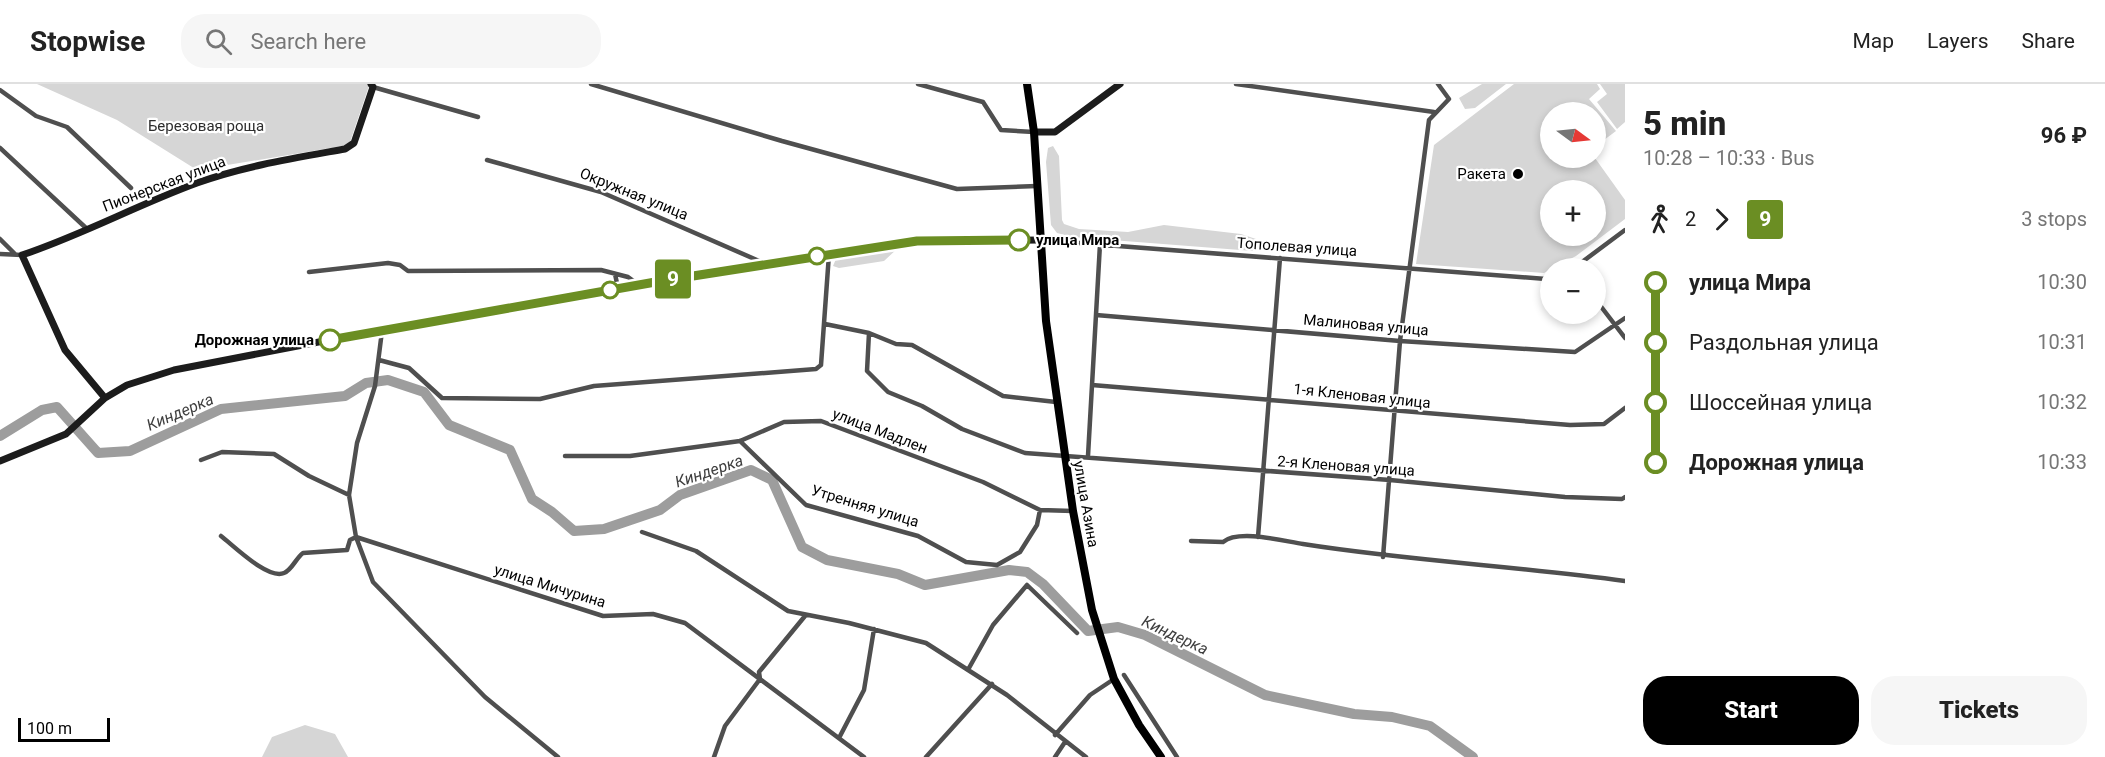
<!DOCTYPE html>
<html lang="en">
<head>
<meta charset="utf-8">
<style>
  :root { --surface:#fff; --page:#f6f6f6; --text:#222; --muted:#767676; --line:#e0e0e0; --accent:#000 }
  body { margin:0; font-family:Roboto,sans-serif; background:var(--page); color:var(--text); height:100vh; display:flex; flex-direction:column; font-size:22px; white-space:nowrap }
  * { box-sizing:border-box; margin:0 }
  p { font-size:20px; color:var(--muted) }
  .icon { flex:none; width:33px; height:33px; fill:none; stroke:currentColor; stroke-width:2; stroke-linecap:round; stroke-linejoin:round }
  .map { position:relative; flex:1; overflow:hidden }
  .side { display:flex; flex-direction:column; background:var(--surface); width:480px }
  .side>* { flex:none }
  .badge { padding:0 12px; border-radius:4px; font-size:21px; line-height:39px }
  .needle { width:39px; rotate:105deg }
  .tools { position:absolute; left:1540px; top:18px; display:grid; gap:12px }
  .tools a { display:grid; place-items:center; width:66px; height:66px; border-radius:50%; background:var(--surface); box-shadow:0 3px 9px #0003; font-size:30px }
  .scale { position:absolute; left:18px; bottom:15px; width:92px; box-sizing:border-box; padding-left:6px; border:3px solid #000; border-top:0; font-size:16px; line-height:21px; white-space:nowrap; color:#000; -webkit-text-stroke:4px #fff; paint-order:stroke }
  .map>.badge { position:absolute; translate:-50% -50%; box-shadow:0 0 0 3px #fff }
  .legs { display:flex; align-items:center; gap:9px; height:66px; padding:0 18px; font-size:20px }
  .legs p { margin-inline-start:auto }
  .summary { display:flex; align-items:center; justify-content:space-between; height:102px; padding:0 18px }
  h1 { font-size:33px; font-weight:800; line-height:45px }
  .primary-button { display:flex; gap:12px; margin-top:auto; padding:12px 18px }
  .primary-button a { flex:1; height:69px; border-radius:24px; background:var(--accent); color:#fff; font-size:24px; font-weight:800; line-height:69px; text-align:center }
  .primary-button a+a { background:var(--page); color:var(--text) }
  ul { padding:0 18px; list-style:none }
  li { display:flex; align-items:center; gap:21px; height:60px; font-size:22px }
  li i { display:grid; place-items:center; width:9px; height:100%; margin:0 8px; background:currentColor }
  li i::after { content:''; width:15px; height:15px; margin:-8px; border:4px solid; border-radius:50%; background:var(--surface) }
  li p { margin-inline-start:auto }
  li:first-child i { background:linear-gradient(#0000 50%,currentColor 0) }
  li:last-child i { background:linear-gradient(currentColor 50%,#0000 0) }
  header { display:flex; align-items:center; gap:36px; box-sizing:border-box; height:84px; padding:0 30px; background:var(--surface); border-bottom:2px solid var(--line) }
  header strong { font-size:28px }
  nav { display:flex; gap:33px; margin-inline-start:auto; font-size:21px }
  .search { width:420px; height:54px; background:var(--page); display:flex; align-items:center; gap:15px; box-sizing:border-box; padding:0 21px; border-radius:24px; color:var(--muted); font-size:22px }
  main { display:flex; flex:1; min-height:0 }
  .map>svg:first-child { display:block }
  .green { fill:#d6d6d6; fill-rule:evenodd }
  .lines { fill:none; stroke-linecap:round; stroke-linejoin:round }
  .river { stroke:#9d9d9d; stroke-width:10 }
  .street { stroke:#4f4f4f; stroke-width:4.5 }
  .secondary { stroke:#1c1c1c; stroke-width:7 }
  .primary { stroke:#000; stroke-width:8 }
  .line-1-casing { stroke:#fff; stroke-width:14 }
  .line-1 { stroke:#6b8e23; stroke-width:9 }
  .poi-dot { fill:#000; stroke:#fff; stroke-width:2 }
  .stop-1-dot { fill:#fff; stroke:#6b8e23; stroke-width:3 }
  .labels { text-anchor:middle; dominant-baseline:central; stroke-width:4.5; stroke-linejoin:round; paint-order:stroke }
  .park-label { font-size:15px; fill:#2d2d2d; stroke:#fff }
  .poi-label { font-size:15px; fill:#000; stroke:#fff; text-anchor:end }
  .street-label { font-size:15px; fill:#000; stroke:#fff }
  .stop-label { font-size:15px; font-weight:bold; fill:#000; stroke:#fff; text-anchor:start }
  .water-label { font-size:16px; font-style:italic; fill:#3e3e3e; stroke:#fff }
</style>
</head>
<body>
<header>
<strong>Stopwise</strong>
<div class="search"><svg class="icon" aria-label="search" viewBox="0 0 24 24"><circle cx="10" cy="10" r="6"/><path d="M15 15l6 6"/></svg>Search here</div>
<nav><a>Map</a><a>Layers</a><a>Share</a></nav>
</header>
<main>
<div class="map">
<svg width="1625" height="673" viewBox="0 0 1625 673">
  <rect width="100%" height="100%" fill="#fff"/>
  <path class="green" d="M37 0H368L369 2 349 61 197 86 117 36Z
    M1482 0H1506L1475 24 1465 25 1459 14Z
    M1514 0H1597L1600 5 1589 15 1616 47 1596 62V28H1551V74H1595L1625 116V135L1576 172 1544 189 1416 180 1434 61ZM1551 106H1596V152H1551Z
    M1600 0H1625V38L1617 45 1597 18 1607 10Z
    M1053 62 1059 72 1062 136 1064 140 1079 145 1128 148 1164 141 1241 150 1256 155 1259 164 1253 167 1073 153 1057 149 1051 141 1046 78 1048 64Z
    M879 164H898L884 177 839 184 833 182 838 170 861 168 864 171Z
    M305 641 335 650 348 673H262L272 653Z"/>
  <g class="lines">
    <path class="river" d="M0 352 42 326 57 323 98 369 130 367 221 325 345 312 366 299 388 296 424 308 449 341 510 366 532 415 552 428 574 447 604 445 660 426 680 411 751 386 772 396 802 463 827 476 898 490 925 501 1009 486 1027 488 1043 500 1088 547 1118 543 1145 551 1265 611 1354 630 1392 633 1430 642 1473 673"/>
    <path class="street" d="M591 0 782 57 957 105 1037 102
      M918 0 983 18 1001 46 1034 48
      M1236 0 1434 28
      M373 3 478 33
      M0 6 36 32 67 43 131 104
      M0 64 86 144
      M487 76 601 108 766 180
      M0 155 15 170
      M1040 156 1546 195 1551 193
      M0 170 22 171
      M1574 184 1625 146
      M309 188 388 179 400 181 408 187 601 186 628 193 639 201
      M615 190 618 204
      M1596 216 1625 254
      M1096 231 1400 257 1575 268 1625 234
      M825 240 869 249 896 260 912 261 1003 312 1056 318
      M382 247 375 302 357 359 349 411 356 453 373 498 485 613 558 673
      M869 249 867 287 888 308 922 322 962 345 1025 369 1390 396 1565 413 1622 415 1625 413
      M379 276 409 284 442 314 540 315 594 302 816 285 821 281 829 170
      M1092 301 1570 341 1604 340 1625 324
      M740 357 806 421 918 452 966 478 997 481 1020 468 1037 441 1040 426
      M565 372H630L740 357 784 338 821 337 983 398 1040 426 1073 427
      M1088 372 1100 160
      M201 376 222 368 274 370 309 392 349 411
      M642 448 696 467 788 527 849 539 926 559 1007 611 1086 673
      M221 452C234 462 268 496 284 489 292 486 296 474 303 469L347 466 350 456 356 453 603 532 653 530 685 539 864 673
      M1258 453 1280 174
      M1191 457 1223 458C1239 445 1283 457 1303 460 1410 477 1518 482 1625 497
      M1383 473 1400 257 1429 36 1449 15 1438 0
      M969 584 993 541 1027 501 1077 549
      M1124 591 1177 673
      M1055 651 1090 611 1114 595
      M839 654 864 606 874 545
      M714 673 725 642 760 595 759 588 805 532
      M926 673 992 600
      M1055 673 1065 658"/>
    <path class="secondary" d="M1034 48H1055L1120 0
      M105 314 65 266 22 171C82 151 137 121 197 99 244 82 295 74 345 65L354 59 373 3 371 0
      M0 377 66 350 105 314 127 301 174 286 412 240 917 157 1040 156"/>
    <path class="primary" d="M1027 0 1034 48 1046 237 1073 427 1092 526 1114 595 1139 641 1161 673"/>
  </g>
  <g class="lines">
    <g class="line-1-casing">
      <path id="line-1" d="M330 256 661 197 917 157 1019 156"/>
    </g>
    <use href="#line-1" class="line-1"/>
  </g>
  <circle class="poi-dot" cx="1518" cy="90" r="6"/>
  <g class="stop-1-dot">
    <circle cx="1019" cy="156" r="10"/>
    <circle cx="817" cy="172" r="8"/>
    <circle cx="610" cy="206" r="8"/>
    <circle cx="330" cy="256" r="10"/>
  </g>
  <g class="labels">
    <g class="park-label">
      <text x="206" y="42">Березовая роща</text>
    </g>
    <g class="poi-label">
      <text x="1506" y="90">Ракета</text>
    </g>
    <g class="street-label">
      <text transform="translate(164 100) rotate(-21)">Пионерская улица</text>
      <text transform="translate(634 110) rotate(22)">Окружная улица</text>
      <text transform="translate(1297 163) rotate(4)">Тополевая улица</text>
      <text transform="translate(1366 241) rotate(5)">Малиновая улица</text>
      <text transform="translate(1362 312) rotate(6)">1-я Кленовая улица</text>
      <text transform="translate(880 347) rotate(21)">улица Мадлен</text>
      <text transform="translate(1346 382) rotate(4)">2-я Кленовая улица</text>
      <text transform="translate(1086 420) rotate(80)">улица Азина</text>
      <text transform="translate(865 422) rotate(17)">Утренняя улица</text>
      <text transform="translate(550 502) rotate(17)">улица Мичурина</text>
    </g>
    <g class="stop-label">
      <text x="1036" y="156">улица Мира</text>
      <text x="314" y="256" text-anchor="end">Дорожная улица</text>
    </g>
    <g class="water-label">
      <text transform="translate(180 328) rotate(-23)">Киндерка</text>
      <text transform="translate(709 387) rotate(-19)">Киндерка</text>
      <text transform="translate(1175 551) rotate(25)">Киндерка</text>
    </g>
  </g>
</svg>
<div class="tools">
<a><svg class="needle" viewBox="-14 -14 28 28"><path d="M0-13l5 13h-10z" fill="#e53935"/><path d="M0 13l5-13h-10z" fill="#767676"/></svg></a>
<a>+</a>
<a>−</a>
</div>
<div class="scale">100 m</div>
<b class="badge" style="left:673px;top:195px;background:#6b8e23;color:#fff">9</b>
</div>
<section class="side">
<div class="summary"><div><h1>5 min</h1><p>10:28 – 10:33 · Bus</p></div><b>96 ₽</b></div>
<div class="legs"><svg class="icon" aria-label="walk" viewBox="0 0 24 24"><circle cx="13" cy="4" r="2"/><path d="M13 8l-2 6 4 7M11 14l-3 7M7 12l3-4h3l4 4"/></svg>2<svg class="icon" aria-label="forward" viewBox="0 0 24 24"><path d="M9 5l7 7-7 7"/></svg><b class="badge" style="background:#6b8e23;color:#fff">9</b><p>3 stops</p></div>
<ul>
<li><i style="color:#6b8e23"></i><b>улица Мира</b><p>10:30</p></li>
<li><i style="color:#6b8e23"></i><span>Раздольная улица</span><p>10:31</p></li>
<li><i style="color:#6b8e23"></i><span>Шоссейная улица</span><p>10:32</p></li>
<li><i style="color:#6b8e23"></i><b>Дорожная улица</b><p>10:33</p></li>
</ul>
<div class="primary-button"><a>Start</a><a>Tickets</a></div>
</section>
</main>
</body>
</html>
